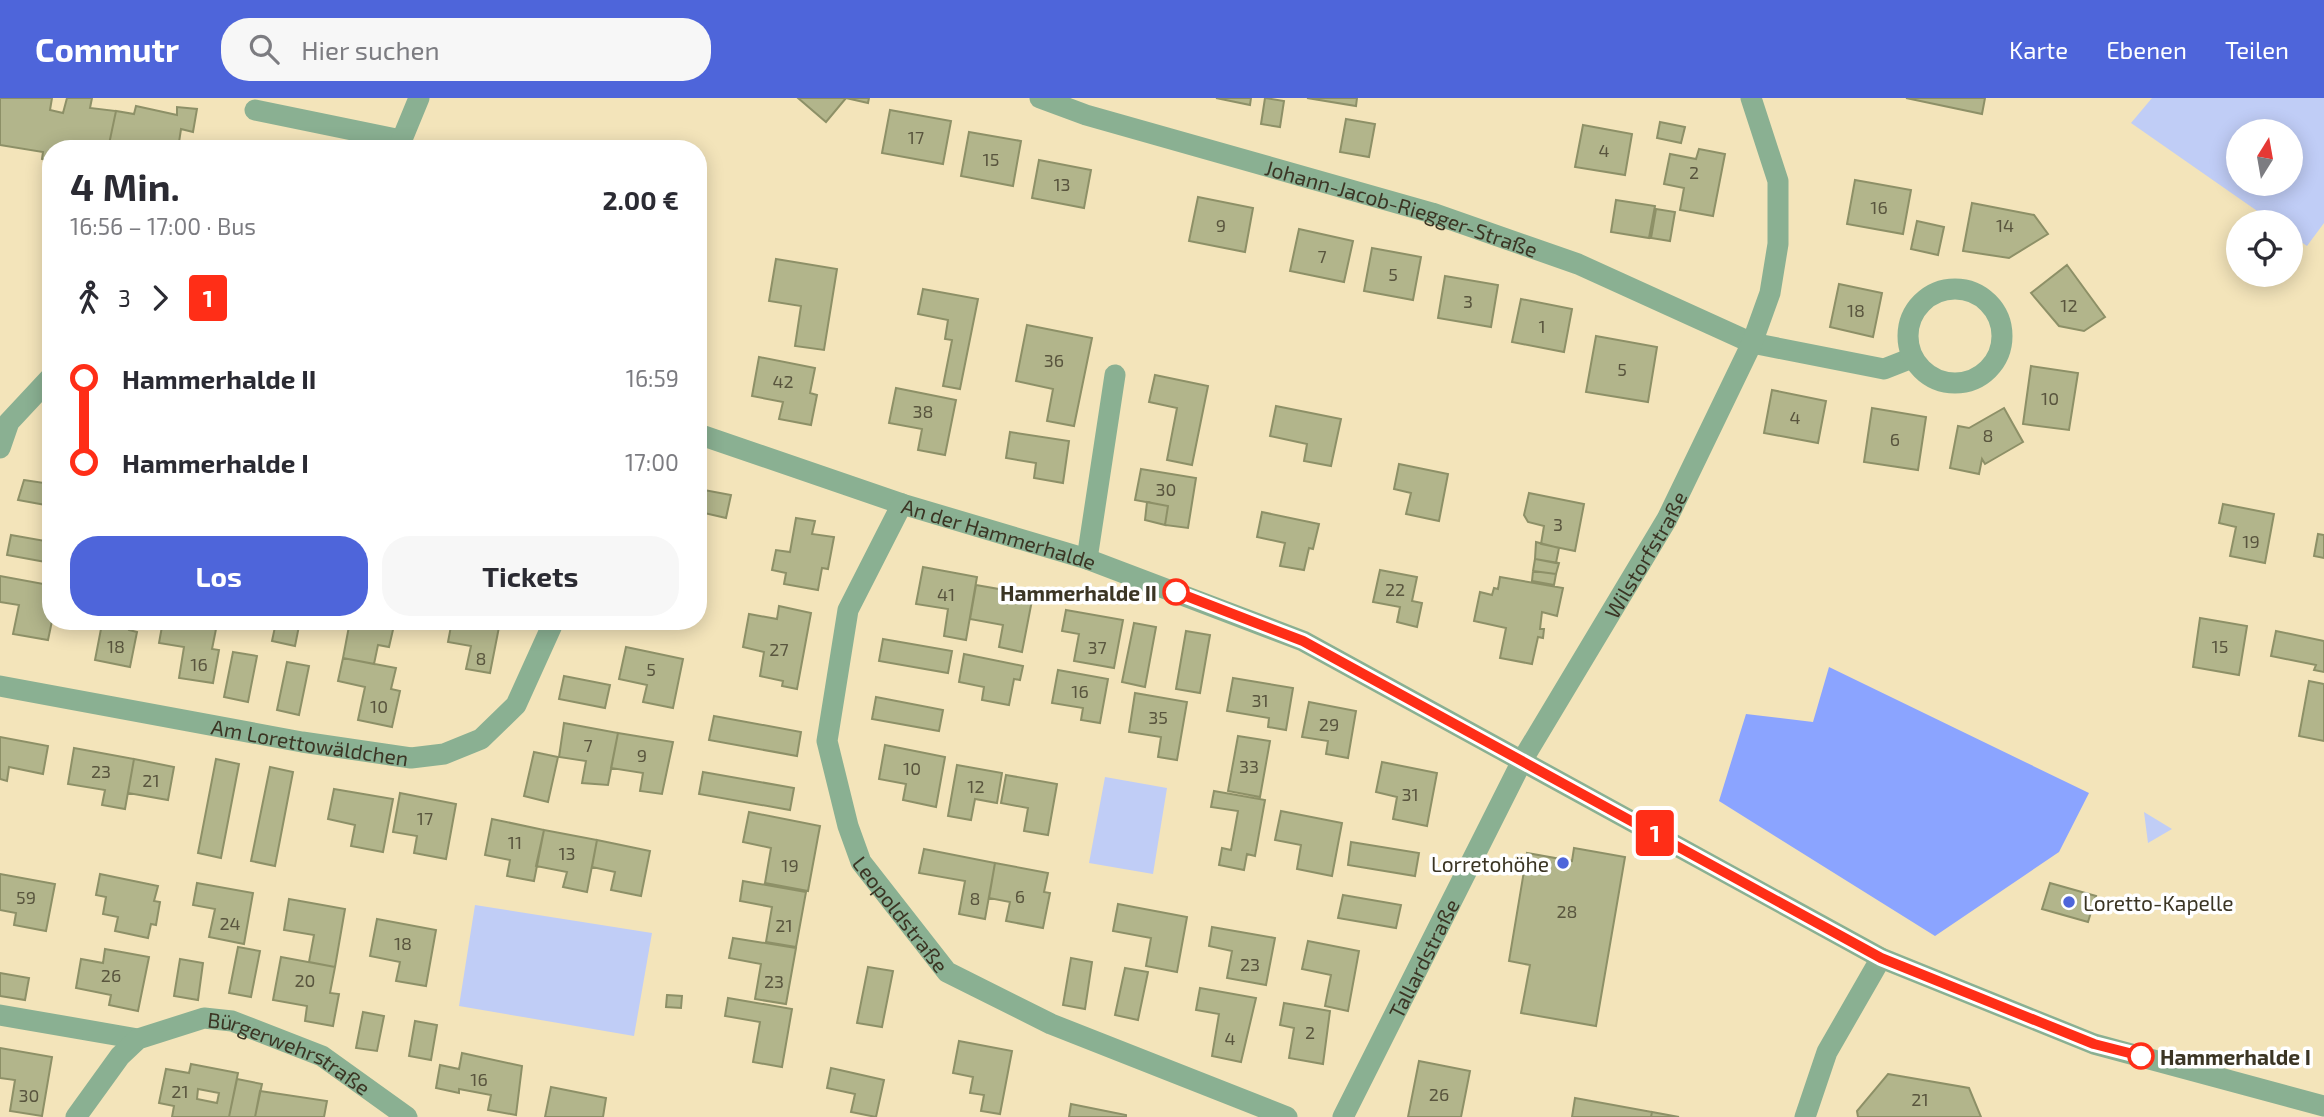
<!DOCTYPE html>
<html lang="de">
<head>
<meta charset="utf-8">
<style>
  :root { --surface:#fff; --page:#f7f7f7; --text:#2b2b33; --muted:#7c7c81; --accent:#4e65da }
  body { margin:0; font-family:"Exo 2",sans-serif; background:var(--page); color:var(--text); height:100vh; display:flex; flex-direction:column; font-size:26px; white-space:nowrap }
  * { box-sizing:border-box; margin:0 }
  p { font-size:23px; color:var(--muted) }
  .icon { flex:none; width:38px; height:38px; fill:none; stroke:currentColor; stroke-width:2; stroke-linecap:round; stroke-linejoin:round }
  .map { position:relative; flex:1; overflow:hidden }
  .sheet { position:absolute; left:42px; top:42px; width:665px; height:490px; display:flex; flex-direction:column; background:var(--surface); border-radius:28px; box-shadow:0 4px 18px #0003 }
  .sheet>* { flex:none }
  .badge { padding:0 14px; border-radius:5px; font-size:24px; line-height:46px }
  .needle { width:46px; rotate:11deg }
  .buttons { position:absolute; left:2226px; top:21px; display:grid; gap:14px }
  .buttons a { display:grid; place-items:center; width:77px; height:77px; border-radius:50%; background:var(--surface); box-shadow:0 4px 18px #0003; font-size:35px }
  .map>.badge { position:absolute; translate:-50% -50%; box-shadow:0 0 0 4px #fff }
  .legs { display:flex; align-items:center; gap:10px; height:77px; padding:0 28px; font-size:23px }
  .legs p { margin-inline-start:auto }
  .overview { display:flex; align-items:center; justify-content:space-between; height:119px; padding:0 28px }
  h1 { font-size:38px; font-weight:700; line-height:52px }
  .primary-button { display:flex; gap:14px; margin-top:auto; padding:14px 28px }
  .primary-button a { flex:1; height:80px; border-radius:28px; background:var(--accent); color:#fff; font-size:28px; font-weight:700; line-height:80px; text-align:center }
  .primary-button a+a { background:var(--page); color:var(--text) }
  ul { padding:0 28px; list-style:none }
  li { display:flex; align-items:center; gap:24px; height:84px; font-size:26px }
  li i { display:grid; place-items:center; width:10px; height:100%; margin:0 9px; background:currentColor }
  li i::after { content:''; width:18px; height:18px; margin:-9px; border:5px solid; border-radius:50%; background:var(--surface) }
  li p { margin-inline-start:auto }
  li:first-child i { background:linear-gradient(#0000 50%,currentColor 0) }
  li:last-child i { background:linear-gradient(currentColor 50%,#0000 0) }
  header { display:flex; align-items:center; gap:42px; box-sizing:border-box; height:98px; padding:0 35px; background:var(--accent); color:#fff }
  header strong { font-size:33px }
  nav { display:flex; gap:38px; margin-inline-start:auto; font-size:24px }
  .search { width:490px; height:63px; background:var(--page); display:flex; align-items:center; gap:18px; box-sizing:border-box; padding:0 24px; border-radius:28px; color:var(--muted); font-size:26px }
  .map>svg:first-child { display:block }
  .green { fill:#c0cdf6; fill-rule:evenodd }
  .forest { fill:#8ba4ff }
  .building { fill:#b2b58b; stroke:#8d9067; stroke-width:2; fill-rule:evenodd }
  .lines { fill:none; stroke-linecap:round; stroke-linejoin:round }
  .minor { stroke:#8ab092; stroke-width:21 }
  .line-1-casing { stroke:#fff; stroke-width:16 }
  .line-1 { stroke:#ff2e17; stroke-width:10 }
  .stop-1-dot { fill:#fff; stroke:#ff2e17; stroke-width:3.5 }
  .poi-dot { fill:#4e65da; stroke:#fff; stroke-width:2.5 }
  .labels { text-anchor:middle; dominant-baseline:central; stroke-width:7; stroke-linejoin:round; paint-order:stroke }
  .number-label { font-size:18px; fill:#59553e }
  .street-label { font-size:21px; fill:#3b3524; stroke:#fff }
  .stop-label { font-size:21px; font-weight:bold; fill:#3b3524; stroke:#fff; text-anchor:end }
  .poi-label { font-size:21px; fill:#3b3524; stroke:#fff; text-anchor:end }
</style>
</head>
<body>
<header>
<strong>Commutr</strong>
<div class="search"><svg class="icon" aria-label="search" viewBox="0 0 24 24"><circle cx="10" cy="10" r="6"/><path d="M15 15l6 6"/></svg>Hier suchen</div>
<nav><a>Karte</a><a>Ebenen</a><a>Teilen</a></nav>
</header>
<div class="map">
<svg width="2324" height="1019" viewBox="0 0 2324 1019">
  <rect width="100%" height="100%" fill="#f3e4ba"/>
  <path class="green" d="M2152 0H2324V125L2307 148 2291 137V124H2273L2131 25ZM2291 33V86H2238V33Z
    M1105 679 1167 690 1153 776 1089 765Z
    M2144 714 2172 731 2148 745Z
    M475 807 652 835 634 938 459 908Z"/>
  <path class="forest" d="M1829 569 2089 695 2059 754 1935 838 1719 703 1746 616 1813 624Z"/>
  <path class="building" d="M0 0H52L50 12 63 15 67 0H92L90 10 116 13 108 51H51V63L42 61 43 54 0 47Z
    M798 0H869L868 5 846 0 826 24Z
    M1216 0H1251L1250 7Z
    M1265 0 1284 3 1280 29 1261 26Z
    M1307 0H1357L1356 8Z
    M1906 0H1985L1982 16Z
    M136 8 177 17V9L197 11 193 34 181 31 178 51H108L116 13 134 16Z
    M890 12 951 23 943 66 882 55Z
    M1346 21 1375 26 1369 59 1340 54Z
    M1660 24 1685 29 1681 45 1657 40Z
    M1583 27 1632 36 1625 77 1575 69Z
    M969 34 1021 43 1013 88 961 78Z
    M493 46 516 51H493Z
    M1699 51 1725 56 1713 118 1680 112 1684 90 1664 86 1670 56 1696 61Z
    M1039 62 1091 72 1084 110 1032 100Z
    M1855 82 1911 92 1903 136 1847 126Z
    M1198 99 1253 110 1245 154 1189 143Z
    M1616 102 1655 108 1649 140 1611 134Z
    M1972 105 2034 117 2048 136 2009 160 1963 153Z
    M1656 111 1675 114 1670 143 1651 140Z
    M1917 123 1944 129 1938 157 1911 151Z
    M1299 131 1353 143 1344 184 1290 173Z
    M1372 150 1421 159 1413 202 1364 193Z
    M776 161 837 171 824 252 795 248 801 208 769 203Z
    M2067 167 2105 219 2084 233 2059 228 2031 195Z
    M1445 178 1498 187 1491 229 1438 220Z
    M1839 186 1882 195 1873 239 1830 229Z
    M923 191 978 201 960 291 943 288 952 242 945 241 948 222 918 216Z
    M1521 201 1572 211 1564 254 1512 244Z
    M1027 227 1092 240 1074 328 1047 323 1053 291 1016 283Z
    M1596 238 1657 249 1648 304 1586 294Z
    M759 259 815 270 810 295 817 297 811 327 779 321 783 304 752 298Z
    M2031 268 2078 275 2069 332 2023 326Z
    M1155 277 1208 288 1192 367 1167 362 1177 310 1149 304Z
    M896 290 956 302 945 357 918 352 922 331 889 325Z
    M1772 292 1826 303 1818 345 1764 335Z
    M1276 308 1341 321 1331 368 1304 363 1307 346 1270 338Z
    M1872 310 1926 319 1918 372 1864 364Z
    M2004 310 2023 344 1985 366 1982 361 1979 376 1950 370 1958 328 1969 330Z
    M1010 334 1069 343 1063 385 1034 380 1036 365 1006 360Z
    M1399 366 1448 376 1439 423 1406 416 1411 395 1394 391Z
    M1141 371 1196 380 1188 430 1165 427 1168 408 1135 402Z
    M24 382 51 386V408L18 402Z
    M704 392 731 397 726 420 700 414 702 403 698 402V393Z
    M1529 395 1584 406 1575 453 1541 446 1544 428 1528 424 1524 417Z
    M1147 404 1168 408 1165 427 1145 422Z
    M2223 406 2274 416 2265 465 2230 458 2236 429 2219 425Z
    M1262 414 1319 426 1313 451 1309 450 1304 472 1280 468 1285 445 1257 439Z
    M796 420 815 423 812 436 834 439 828 471 822 470 818 492 784 486 786 475 772 472 776 452 790 454Z
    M2318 436 2324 437V460L2314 458Z
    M11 437 51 444V465L7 457Z
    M1536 444 1559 450 1556 465 1535 461Z
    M1535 461 1559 465 1556 476 1533 473Z
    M923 469 977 479 966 542 944 538 948 511 916 506Z
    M1380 472 1417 479 1412 503 1422 505 1417 529 1397 524 1400 509 1373 504Z
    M1533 473 1556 476 1554 487 1532 483Z
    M0 478 49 487 46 505 51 506 52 523 48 542 13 536 19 507 0 504Z
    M1500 479 1563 490 1557 518 1542 514 1540 531H1544L1543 540 1538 539 1532 566 1500 560 1506 530 1474 523 1480 494 1492 497 1494 490 1498 491Z
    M976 487 1033 497 1022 554 999 549 1003 527 970 521Z
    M779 508 811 515 797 591 782 588 783 583 760 578 764 554 743 549 749 516 777 521Z
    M1066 512 1123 522 1114 570 1074 563 1079 536 1062 533Z
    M2200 520 2247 528 2239 577 2193 569Z
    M77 523H130L129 532 137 534 130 569 95 562 101 531 77 527Z
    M163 523 216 531 212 551 219 552 213 585 179 580 184 549 159 545Z
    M254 523H300L295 548 272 543 275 529Z
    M350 523H395L389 549 378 547 374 566 343 560Z
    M452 523 499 529 490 575 466 571 471 548 448 544Z
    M1134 525 1156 529 1145 589 1122 584Z
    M1186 533 1210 537 1200 595 1176 591Z
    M2276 533 2324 543V574L2314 572 2316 567 2271 558Z
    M883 541 952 553 948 575 879 563Z
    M626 549 683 561 673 610 643 604 647 587 619 581Z
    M233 554 257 558 248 604 224 599Z
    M964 556 1023 568 1020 582 1014 581 1009 607 982 602 984 589 959 584Z
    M343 560 396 570 391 591 400 593 392 629 358 622 365 589 338 583Z
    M287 564 309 568 299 617 277 612Z
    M1058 572 1108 581 1100 625 1081 622 1083 610 1052 605Z
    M564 578 610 587 605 610 559 601Z
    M1233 580 1293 590 1286 632 1268 629 1269 620 1227 613Z
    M2309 583 2324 586V643L2299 638Z
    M1135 595 1187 604 1177 662 1158 659 1161 639 1129 634Z
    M876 599 943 612 939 633 872 621Z
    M1309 604 1356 613 1348 660 1326 656 1328 643 1302 639Z
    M714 618 801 634 797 658 709 642Z
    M564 625 618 635 608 687 582 685 586 663 559 659Z
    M618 635 673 644 662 696 640 693 643 675 611 670Z
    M1238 638 1270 643 1260 699 1228 693Z
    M0 639 48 648 43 676 9 669 7 683 0 681Z
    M885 647 945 659 936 709 903 702 906 686 879 681Z
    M74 650 134 661 125 711 102 707 105 692 68 686Z
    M534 654 558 659 548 704 524 698Z
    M134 661 174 669 168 702 128 695Z
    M216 661 239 666 221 760 198 755Z
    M1382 664 1437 675 1427 728 1393 721 1397 699 1376 694Z
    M957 667 1002 675 997 705 975 701 971 722 948 718Z
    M270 669 293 674 275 768 251 763Z
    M703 674 794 690 790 712 699 696Z
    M1006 677 1057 686 1048 737 1024 733 1028 710 1001 705Z
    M334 691 393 701 383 754 351 748 355 727 328 721Z
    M1214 693 1265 702 1255 758 1247 756 1244 772 1219 767 1222 750 1231 752 1238 713 1211 709Z
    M400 695 456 706 446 761 414 755 417 738 393 734Z
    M1281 713 1342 725 1332 778 1297 771 1301 747 1275 742Z
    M749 714 820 728 808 793 765 785 771 750 743 744Z
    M492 721 544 732 534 783 507 778 510 762 485 757Z
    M544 732 597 742 587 794 563 789 567 774 536 768Z
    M597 742 650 753 641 798 611 792 615 774 592 769Z
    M1351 744 1419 755 1415 778 1348 767Z
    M1574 750 1625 759 1596 928 1521 915 1530 867 1509 863 1527 755 1572 763Z
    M924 751 995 765 985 821 959 816 965 783 919 775Z
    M995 765 1048 775 1044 794 1050 795 1043 830 1006 823 1010 804 989 800Z
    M0 776 55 786 46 833 14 827 16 815 0 812Z
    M100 776 158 788 154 803 160 804 156 827 151 826 148 840 115 833 118 819 103 816 106 799 96 797Z
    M743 783 806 794 796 849 766 844 772 809 740 803Z
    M197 785 253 795 244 846 209 839 215 811 193 807Z
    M2050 785 2096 798 2088 824 2042 811Z
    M1343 797 1401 807 1396 830 1338 820Z
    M289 801 345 811 335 869 309 864 314 837 284 832Z
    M1118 806 1187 819 1177 874 1146 868 1151 840 1113 833Z
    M377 821 436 832 426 888 396 883 400 864 370 858Z
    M1212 829 1275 840 1266 887 1227 880 1232 853 1209 848Z
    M733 840 796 850 786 906 755 901 761 866 729 860Z
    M1308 843 1359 853 1348 913 1325 908 1331 877 1302 871Z
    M238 849 260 853 251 899 229 895Z
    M105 851 149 859 138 913 109 907 111 897 76 890 81 861 103 865Z
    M281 859 335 869 330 895 339 896 333 928 305 923 307 908 273 902Z
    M1071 860 1092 864 1085 911 1063 907Z
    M180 861 203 865 198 902 174 898Z
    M868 869 893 873 882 929 857 925Z
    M1125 870 1148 874 1138 922 1115 917Z
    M0 875 29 880 25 902 0 898Z
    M1200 890 1256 900 1241 964 1212 958 1219 916 1196 912Z
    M667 897 682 898 681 910 666 909Z
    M728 900 792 911 782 969 753 964 760 924 725 918Z
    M1284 905 1330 913 1323 966 1289 960 1294 930 1280 927Z
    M363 914 384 918 377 953 356 950Z
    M415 923 437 927 431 962 409 958Z
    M959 943 1012 953 1000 1016 981 1013 984 997 970 995 973 979 953 975Z
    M0 950 52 959 42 1018 10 1013 15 982 0 980Z
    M462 955 522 968 516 1017 488 1012 491 997 459 991V995L436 990 440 967 459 971Z
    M1419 963 1470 973 1461 1019H1408Z
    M191 966 238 975 229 1019H172L174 1008 159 1005 166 971 189 975ZM198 991 219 995 217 1005 197 1001Z
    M831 970 884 982 876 1019 851 1014 855 996 827 990Z
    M1888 976 1969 990 1981 1019H1858L1857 1013Z
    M237 981 262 986 255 1019H229Z
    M551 989 606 1000 603 1019H545Z
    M260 993 327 1003 324 1019H255Z
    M1575 1000 1652 1014 1651 1019H1572Z
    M1071 1006 1126 1017V1019H1069Z
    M1652 1014 1679 1019H1651Z"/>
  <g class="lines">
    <g class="minor">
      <path id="s1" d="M1040 0 1086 17 1432 115 1578 166 1752 245 1884 271 1912 260"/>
      <path d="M255 12 401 42"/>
      <path d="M398 51 419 0"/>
      <circle cx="1955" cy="238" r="47"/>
      <path id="s2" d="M698 336 902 406 1087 461 1303 543 1881 860 2094 946 2324 1008"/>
      <path d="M0 350 9 324 51 279"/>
      <path id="s3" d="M902 406 848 512 827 643 848 728 861 764 947 874 1051 926 1287 1019"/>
      <path d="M1087 461 1115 277"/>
      <path id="s4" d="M0 588 302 644 411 660 444 656 481 641 516 607 554 523"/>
      <path d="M0 917 138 941"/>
      <path id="s5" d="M76 1019 120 958 138 941 204 920 232 923 322 958 407 1019"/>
      <path id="s6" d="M1343 1019 1523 661 1667 421 1752 245 1770 195 1778 146V83L1751 0"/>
      <path d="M1805 1019 1827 954 1881 860"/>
    </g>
  </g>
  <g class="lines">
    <g class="line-1-casing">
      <path id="line-1" d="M1176 494 1303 543 1881 860 2094 946 2141 958"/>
    </g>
    <use href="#line-1" class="line-1"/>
  </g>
  <g class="stop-1-dot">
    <circle cx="1176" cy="494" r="12"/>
    <circle cx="2141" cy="958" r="12"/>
  </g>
  <g class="poi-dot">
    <circle cx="1563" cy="765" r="7"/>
    <circle cx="2069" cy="804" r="7"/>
  </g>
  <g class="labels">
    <g class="number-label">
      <text x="916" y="39">17</text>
      <text x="1604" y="52">4</text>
      <text x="991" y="61">15</text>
      <text x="1694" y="74">2</text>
      <text x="1062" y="86">13</text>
      <text x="1879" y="109">16</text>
      <text x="1221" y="127">9</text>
      <text x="2005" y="127">14</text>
      <text x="1322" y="158">7</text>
      <text x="1393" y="176">5</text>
      <text x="1468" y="203">3</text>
      <text x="2069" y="207">12</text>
      <text x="1856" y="212">18</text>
      <text x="1542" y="228">1</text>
      <text x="1054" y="262">36</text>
      <text x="1622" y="271">5</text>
      <text x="783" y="283">42</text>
      <text x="2050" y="300">10</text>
      <text x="923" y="313">38</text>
      <text x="1795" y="319">4</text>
      <text x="1988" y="337">8</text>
      <text x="1895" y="341">6</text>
      <text x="1166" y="391">30</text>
      <text x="1558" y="426">3</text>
      <text x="2251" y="443">19</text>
      <text x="1395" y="491">22</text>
      <text x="946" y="496">41</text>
      <text x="116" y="548">18</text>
      <text x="2220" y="548">15</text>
      <text x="1097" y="549">37</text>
      <text x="779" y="551">27</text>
      <text x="481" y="560">8</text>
      <text x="199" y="566">16</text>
      <text x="651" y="571">5</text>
      <text x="1080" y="593">16</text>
      <text x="1260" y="602">31</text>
      <text x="379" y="608">10</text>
      <text x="1158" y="619">35</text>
      <text x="1329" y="626">29</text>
      <text x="588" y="647">7</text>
      <text x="642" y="657">9</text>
      <text x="1249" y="668">33</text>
      <text x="912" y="670">10</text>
      <text x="101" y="673">23</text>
      <text x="151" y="682">21</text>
      <text x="976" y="688">12</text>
      <text x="1410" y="696">31</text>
      <text x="425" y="720">17</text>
      <text x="515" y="744">11</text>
      <text x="567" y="755">13</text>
      <text x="790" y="767">19</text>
      <text x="1020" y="798">6</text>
      <text x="26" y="799">59</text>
      <text x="975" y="800">8</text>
      <text x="1567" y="813">28</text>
      <text x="230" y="825">24</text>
      <text x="784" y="827">21</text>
      <text x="403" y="845">18</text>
      <text x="1250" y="866">23</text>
      <text x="111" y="877">26</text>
      <text x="305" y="882">20</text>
      <text x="774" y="883">23</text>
      <text x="1310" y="934">2</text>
      <text x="1230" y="940">4</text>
      <text x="479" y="981">16</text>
      <text x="180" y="993">21</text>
      <text x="1439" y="996">26</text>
      <text x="29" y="997">30</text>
      <text x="1920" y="1001">21</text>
    </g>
    <g class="street-label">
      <text stroke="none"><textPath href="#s1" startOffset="378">Johann-Jacob-Riegger-Straße</textPath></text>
      <text stroke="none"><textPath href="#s2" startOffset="317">An der Hammerhalde</textPath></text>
      <text stroke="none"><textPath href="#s6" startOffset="639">Wilstorfstraße</textPath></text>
      <text stroke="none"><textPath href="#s4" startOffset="315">Am Lorettowäldchen</textPath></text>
      <text stroke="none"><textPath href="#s3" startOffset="443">Leopoldstraße</textPath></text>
      <text stroke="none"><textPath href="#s6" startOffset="178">Tallardstraße</textPath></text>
      <text stroke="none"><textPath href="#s5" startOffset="262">Bürgerwehrstraße</textPath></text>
    </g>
    <g class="stop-label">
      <text x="1157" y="494">Hammerhalde II</text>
      <text x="2160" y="958" text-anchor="start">Hammerhalde I</text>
    </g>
    <g class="poi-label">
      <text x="1549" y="765">Lorretohöhe</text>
      <text x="2083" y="804" text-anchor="start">Loretto-Kapelle</text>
    </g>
  </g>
</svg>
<div class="buttons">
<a><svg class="needle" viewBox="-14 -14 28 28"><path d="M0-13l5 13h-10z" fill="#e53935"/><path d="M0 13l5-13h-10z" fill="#7c7c81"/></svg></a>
<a><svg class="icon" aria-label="locate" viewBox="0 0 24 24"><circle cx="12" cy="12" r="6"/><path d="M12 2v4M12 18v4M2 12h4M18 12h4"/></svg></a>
</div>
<b class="badge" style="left:1655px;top:735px;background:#ff2e17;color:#fff">1</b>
<section class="sheet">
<div class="overview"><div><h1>4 Min.</h1><p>16:56 – 17:00 · Bus</p></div><b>2.00 €</b></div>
<div class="legs"><svg class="icon" aria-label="walk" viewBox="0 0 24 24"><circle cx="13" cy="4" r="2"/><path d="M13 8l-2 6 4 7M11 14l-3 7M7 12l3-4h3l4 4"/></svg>3<svg class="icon" aria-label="forward" viewBox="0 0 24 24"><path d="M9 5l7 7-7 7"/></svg><b class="badge" style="background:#ff2e17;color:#fff">1</b></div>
<ul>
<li><i style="color:#ff2e17"></i><b>Hammerhalde II</b><p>16:59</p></li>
<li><i style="color:#ff2e17"></i><b>Hammerhalde I</b><p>17:00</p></li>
</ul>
<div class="primary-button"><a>Los</a><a>Tickets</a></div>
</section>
</div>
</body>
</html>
